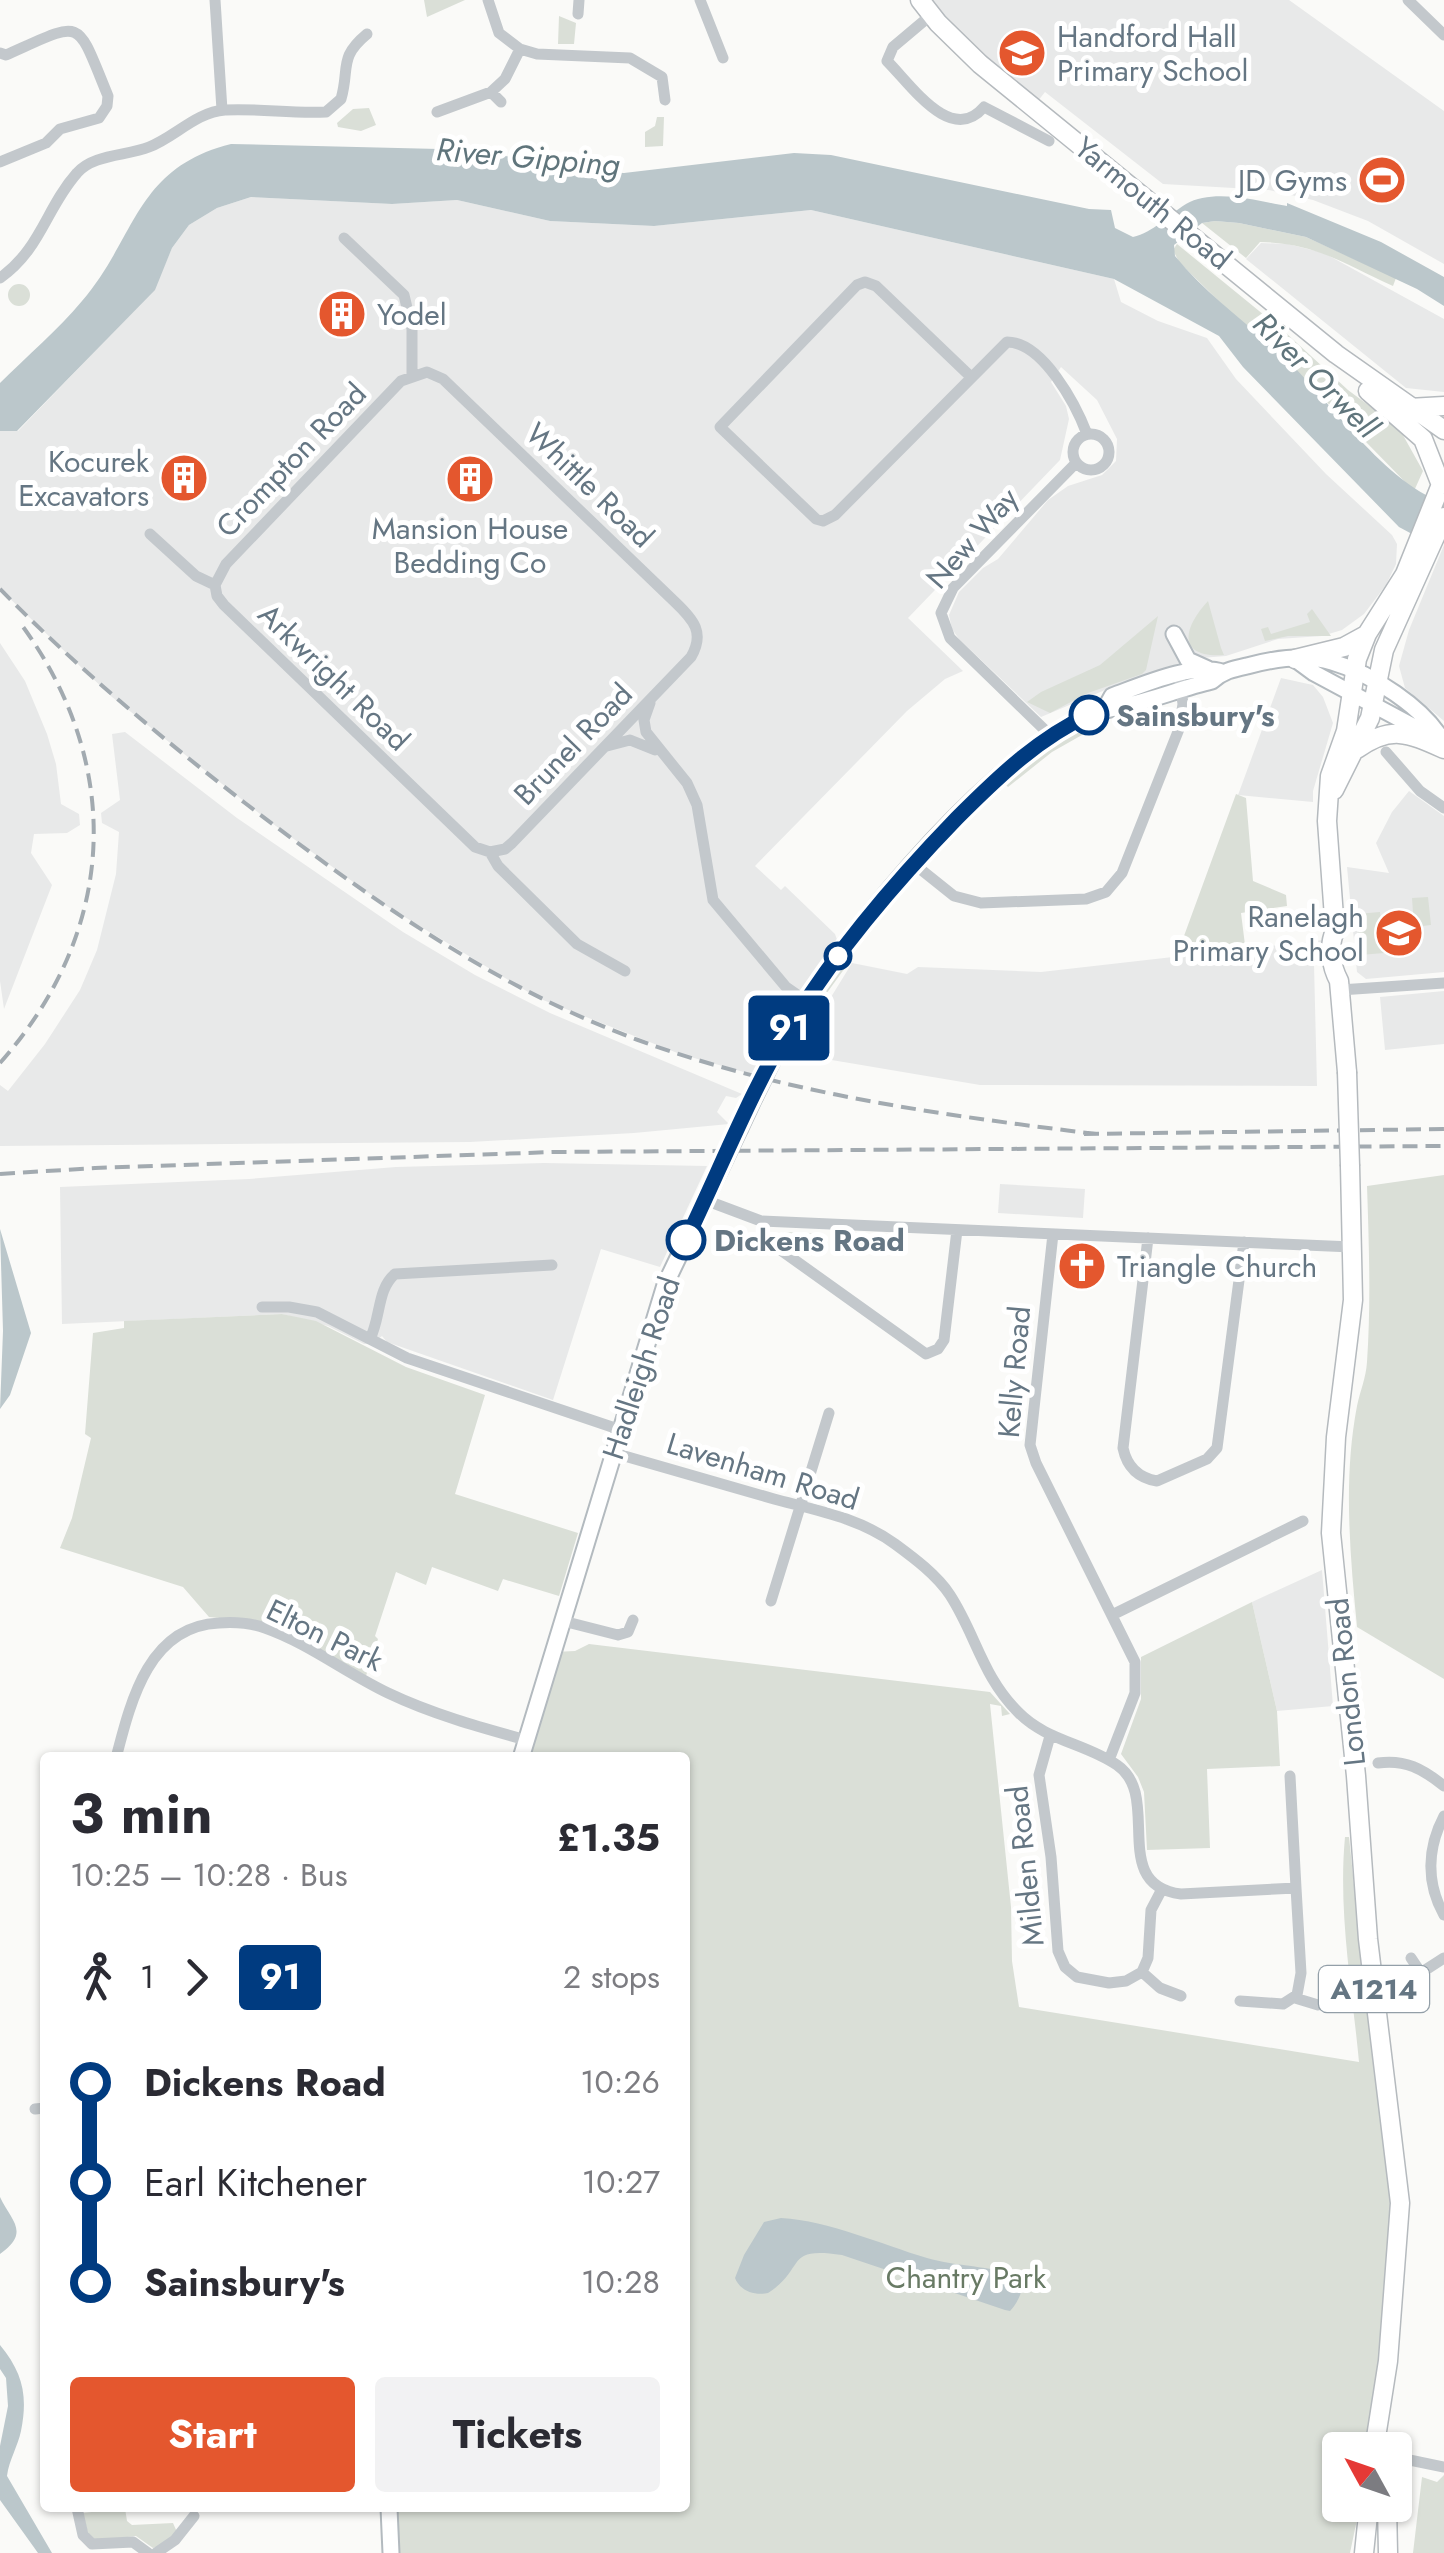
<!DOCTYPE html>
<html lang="en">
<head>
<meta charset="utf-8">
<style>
  :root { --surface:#fff; --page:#f2f2f3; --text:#2b2b33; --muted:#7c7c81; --accent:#e4572e }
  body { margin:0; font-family:Jost,sans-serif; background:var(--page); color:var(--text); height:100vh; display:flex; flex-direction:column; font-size:38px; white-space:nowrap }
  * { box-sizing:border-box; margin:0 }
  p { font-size:32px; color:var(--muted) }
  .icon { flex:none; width:55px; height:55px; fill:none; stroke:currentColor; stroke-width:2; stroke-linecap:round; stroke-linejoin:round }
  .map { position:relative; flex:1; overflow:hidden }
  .panel { position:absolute; left:40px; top:1752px; width:650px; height:760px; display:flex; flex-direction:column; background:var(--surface); border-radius:10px; box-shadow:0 2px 8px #0004 }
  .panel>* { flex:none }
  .badge { padding:0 20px; border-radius:8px; font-size:35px; line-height:65px }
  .needle { width:65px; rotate:310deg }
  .controls { position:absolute; left:1322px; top:2432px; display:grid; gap:20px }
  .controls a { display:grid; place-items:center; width:90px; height:90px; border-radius:10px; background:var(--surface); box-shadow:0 2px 8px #0004; font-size:50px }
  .map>.badge { position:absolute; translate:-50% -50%; box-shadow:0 0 0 5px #fff }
  .legs { display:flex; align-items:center; gap:15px; height:110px; padding:0 30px; font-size:32px }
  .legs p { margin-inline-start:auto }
  .head { display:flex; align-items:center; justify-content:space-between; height:170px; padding:0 30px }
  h1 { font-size:55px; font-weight:700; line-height:75px }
  .cta { display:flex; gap:20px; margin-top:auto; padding:20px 30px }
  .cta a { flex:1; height:115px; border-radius:10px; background:var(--accent); color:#fff; font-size:40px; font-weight:700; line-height:115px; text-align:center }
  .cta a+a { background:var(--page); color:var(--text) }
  ul { padding:0 30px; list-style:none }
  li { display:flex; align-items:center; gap:35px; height:100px; font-size:38px }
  li i { display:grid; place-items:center; width:15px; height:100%; margin:0 12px; background:currentColor }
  li i::after { content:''; width:25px; height:25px; margin:-12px; border:8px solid; border-radius:50%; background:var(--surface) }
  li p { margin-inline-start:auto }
  li:first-child i { background:linear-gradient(#0000 50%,currentColor 0) }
  li:last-child i { background:linear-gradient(currentColor 50%,#0000 0) }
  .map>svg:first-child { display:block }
  .built { fill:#e8e9e9 }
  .green { fill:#dadfd7 }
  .water { fill:#bbc7cb }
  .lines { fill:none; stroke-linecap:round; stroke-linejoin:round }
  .secondary-casing { stroke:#b3babf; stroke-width:19 }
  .primary-casing { stroke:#b5babe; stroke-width:21 }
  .street { stroke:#c3c8cc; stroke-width:11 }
  .secondary { stroke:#fff; stroke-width:15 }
  .primary { stroke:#fff; stroke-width:18 }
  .rail { stroke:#a2aab0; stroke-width:4; stroke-dasharray:15 8; stroke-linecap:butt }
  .secondary-bridge-casing { stroke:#b3babf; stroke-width:19; stroke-linecap:butt }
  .primary-bridge-casing { stroke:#b5babe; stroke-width:21; stroke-linecap:butt }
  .secondary-bridge { stroke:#fff; stroke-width:15 }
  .primary-bridge { stroke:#fff; stroke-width:18 }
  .line-1-casing { stroke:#fff; stroke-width:22 }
  .line-1 { stroke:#003b80; stroke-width:15 }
  .stop-1-dot { fill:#fff; stroke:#003b80; stroke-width:5 }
  .labels { text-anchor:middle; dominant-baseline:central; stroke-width:10; stroke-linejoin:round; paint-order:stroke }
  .shield { fill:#fff; stroke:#939fa8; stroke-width:2.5 }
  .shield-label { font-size:28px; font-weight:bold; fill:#657683 }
  .poi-label { font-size:30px; fill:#657683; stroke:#fff; text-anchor:start }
  .street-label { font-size:30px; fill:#657683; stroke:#fff }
  .stop-label { font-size:30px; font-weight:bold; fill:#657683; stroke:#fff; text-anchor:start }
  .park-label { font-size:30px; fill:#687a64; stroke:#fff }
  .water-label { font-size:32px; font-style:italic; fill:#60757c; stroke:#fff }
</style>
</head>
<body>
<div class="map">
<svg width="1444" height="2553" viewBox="0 0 1444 2553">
  <rect width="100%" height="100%" fill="#fafaf8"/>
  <path class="built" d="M920 0H1289L1444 111V264L1368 221 1313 200 1269 190 1163 184 1045 92 1034 106Z
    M251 197 392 204 457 200 550 221 654 226 811 210 1114 279 1121 302 1158 321 1207 338 1236 379 1326 474 1392 535 1397 544 1396 564 1386 585 1364 614 1342 630 1322 636 1278 639 1226 656 1201 658 1124 682 1041 717 959 639 952 629 949 615 959 592 983 568 998 559 1048 500 1068 486 1102 475 1116 461 1117 439 1097 400 1061 367 1051 382 1066 406 1069 419 1060 460 908 618 963 671 945 679 907 711 755 866 781 890 785 886 835 934 841 951 765 1078 680 1054 538 998 385 905 269 821 112 697 0 589V431H18L154 290 172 248 189 225 217 208Z
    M1261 243 1288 244 1324 253 1444 319V392L1406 388 1246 259Z
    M1444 545V721L1405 688 1399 666 1409 630Z
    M0 643 25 681 47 734 56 764 61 804 79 814 80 825 67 833 34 834 31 853 52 885 4 1009 0 981Z
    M1281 678 1313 685 1323 697 1333 723 1313 791V802L1238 795Z
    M125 732 237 818 403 932 475 975 550 1013 742 1094 736 1098 726 1096 717 1112 729 1124 634 1133 470 1142 0 1146V1085L8 1091 45 1044 80 990 97 950 116 874 119 832 102 823 101 813 120 800 112 734Z
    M1409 791 1444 816V972L1366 979 1357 972 1347 867 1389 873 1376 843 1392 812Z
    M1323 940 1314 964 1317 1086 980 1085 796 1054 852 963 907 974 918 967 1041 972Z
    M1444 991V1044L1385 1050 1380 997Z
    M544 1163 707 1166 660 1267 601 1249 553 1400 387 1342 382 1336 372 1344H364L328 1326 282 1314 62 1324 60 1187 249 1179 396 1167Z
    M1000 1184 1085 1189 1083 1218 998 1213Z
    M1322 1570 1333 1706 1277 1711 1252 1602Z"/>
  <path class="green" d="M424 0H465L427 17Z
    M559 16 576 23 574 44H558Z
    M369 108 376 125 361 131 338 127 337 123 353 109Z
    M657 117H664L663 146 645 147V132L655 126Z
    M1215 221 1239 223 1306 237 1396 278 1393 286C1343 264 1317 243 1260 242L1246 258 1202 223Z
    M1177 244 1286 333 1348 390 1399 428 1423 471 1414 491 1270 344 1237 319 1179 262 1173 250Z
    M8 295a11 11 0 1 1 22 0a11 11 0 1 1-22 0Z
    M1208 601 1221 648 1224 655C1176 658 1183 628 1208 601Z
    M1312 609 1331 636H1288L1265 641 1261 629 1268 627 1271 634 1310 622 1307 614Z
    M1158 616 1146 670 1142 674 1088 693 1050 713 1027 702 1041 692 1100 665Z
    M1087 727 1089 731 1052 752 1008 787 1004 783 1045 751Z
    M1236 794 1246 798 1253 881 1286 895 1287 906 1241 913 1246 953 1177 955Z
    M1428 897 1431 925 1414 927 1412 898Z
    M1380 912 1384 953 1360 955 1357 914Z
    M843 961H850L787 1048Z
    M1444 1175V1679L1357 1627C1350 1554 1343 1479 1357 1406 1360 1391 1366 1378 1367 1362 1371 1303 1369 1245 1367 1186Z
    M783 1232H785L823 1234 814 1245 798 1252 779 1238Z
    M282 1314 316 1321 406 1367 485 1395 455 1494 578 1533 559 1596 503 1579 498 1591 432 1567 426 1585 396 1572 375 1636 378 1639 364 1682C315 1655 266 1621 209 1617L183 1587 60 1548 72 1518 91 1438 85 1434 93 1333 124 1328V1321Z
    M1252 1602 1277 1711 1280 1766 1207 1769 1210 1848 1147 1850 1144 1792 1138 1777 1121 1754 1141 1699V1657Z
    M589 1644 990 1692 1010 1714 1002 1716 1001 1706 990 1704 1011 1907 1012 1961 1019 2007 1359 2062C1352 1987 1338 1912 1345 1837H1349L1369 2029 1400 2203 1371 2450H1340V2505H1360L1350 2553H399L398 2508H685V1758L521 1757 554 1652 575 1651Z
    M1444 2475V2553H1413L1422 2477 1437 2482Z
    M125 2508 127 2521 132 2525 173 2523 177 2532 160 2546 153 2548 136 2536 95 2541 89 2538 83 2513Z"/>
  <path class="water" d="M231 144 480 150 565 170 624 173 794 153 831 155 1089 209 1111 210 1115 228 1133 237C1153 233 1169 214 1186 204 1214 188 1258 201 1287 206V203L1381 242 1444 277V306L1417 289 1306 237 1239 223 1215 221 1202 223 1174 245 1175 256C1203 290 1237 316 1270 344 1323 389 1380 481 1444 503V543L1412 534 1399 527 1243 367 1219 336 1114 279 811 210 654 226 550 221 457 200 392 204 251 197 217 208 189 225 172 248 155 290 17 431H0V383C27 356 58 330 82 301 137 237 135 168 231 144Z
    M0 1229 31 1333 10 1395 0 1409 3 1331Z
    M0 2197C11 2221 31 2232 0 2254Z
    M781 2218C830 2221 880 2244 927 2258 957 2267 992 2265 1020 2278 1025 2290 1018 2302 1010 2311L1005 2310 842 2255C783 2246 807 2268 768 2293 755 2296 740 2291 735 2278L744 2255 764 2222Z
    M0 2345C23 2373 28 2396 21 2431 18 2446 9 2460 7 2476L52 2553H38L0 2500V2446L8 2406 6 2378 0 2369Z"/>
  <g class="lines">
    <g class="secondary-casing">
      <path id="secondary" d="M1174 634 1188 660 1208 669
        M1295 659 1314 673 1435 738
        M1106 707 1112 696C1140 686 1194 662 1222 672
        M778 1049C832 947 977 770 1080 719 1095 711 1108 710 1124 706 1153 700 1182 688 1212 681 1223 671 1233 669 1247 666 1273 659 1306 654 1332 662 1370 673 1426 708 1444 744
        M740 1128 754 1098
        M521 1758 665 1285 720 1170
        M389 2508 391 2553"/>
    </g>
    <g class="primary-casing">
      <path id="primary" d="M920 0 938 23 980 64 1336 354 1444 430
        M1368 391 1423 439 1441 485
        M1409 408 1444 406
        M1295 659 1344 647 1366 635
        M1357 749C1391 725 1408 733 1444 749
        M1334 790 1370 718 1384 650 1444 517
        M1347 1072 1339 981C1331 966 1328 946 1335 931L1327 821 1330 776 1346 731 1357 659 1367 634 1405 574 1444 477
        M1350 1166 1353 1300 1336 1437 1331 1533 1356 1776 1368 1939 1400 2203 1388 2361 1374 2450
        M1387 2505 1388 2553
        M1364 2553 1369 2505"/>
    </g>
    <path class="street" d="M215 0 222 110
      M488 0 499 33 520 49 537 54 630 58 662 77 665 100
      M700 0 723 58
      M1408 0 1444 35
      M578 14 579 0
      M931 15 893 47 887 61C912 86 951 145 984 107L1049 141
      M0 53 6 55C85 20 75 16 108 96L107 106 99 118 60 129 46 143 0 162
      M501 102 491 92 505 79 520 49
      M437 112 491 92
      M344 238 404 295 412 329V375
      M0 278C41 249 46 208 77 173 93 154 127 156 149 147 175 137 196 112 225 110 258 108 293 114 326 112L341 99C350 68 338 58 367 34
      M970 376 876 286 865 282 857 285 720 427 816 519 823 521 835 515 1007 342C1043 342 1076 405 1087 434
      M1073 452a18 18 0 1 1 36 0a18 18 0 1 1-36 0Z
      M150 534 196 576 215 585
      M215 585 226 564 401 381 427 372 443 379 675 602C694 620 705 633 691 657L512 843 505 849 490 852
      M215 585 217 596 224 605 475 847 490 852
      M650 703 644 720 646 732 687 783 697 805 713 900 786 987 806 1001
      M1051 736 950 638 941 613 953 588 1076 463
      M607 746 630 740 655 750
      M1386 752 1420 791 1444 808
      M490 852 498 866 577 944 625 971
      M914 864 954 896 981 903 1086 899 1106 892 1122 873 1179 729 1183 704 1179 675
      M1340 990 1444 983
      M705 1200 761 1221 1352 1247
      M761 1221 762 1232 768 1241 926 1354 938 1349 944 1340 957 1230
      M1053 1234 1030 1445 1036 1463 1135 1662V1693L1109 1760
      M1148 1238 1123 1448C1127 1467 1139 1478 1157 1481L1207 1459 1217 1448 1244 1242
      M262 1307H289L317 1312 407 1358 621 1430
      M370 1339C381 1317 377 1289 395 1274L552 1265
      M614 1453C667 1468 721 1484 774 1499 815 1510 860 1518 895 1544 914 1558 937 1575 950 1595 976 1635 982 1676 1018 1712 1046 1741 1085 1743 1117 1765 1163 1796 1108 1885 1181 1894L1296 1888 1301 1973 1297 1995 1283 2004 1240 2001
      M771 1601 829 1413
      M1112 1615 1303 1521
      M563 1621 618 1635 628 1632 633 1620
      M1050 1736 1039 1775 1051 1857 1058 1951 1065 1967 1077 1977 1109 1983 1126 1981 1142 1972 1148 1958 1151 1910 1162 1889
      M116 1758C131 1700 149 1626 219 1623 234 1622 251 1623 265 1628 308 1643 346 1673 388 1693 432 1714 479 1727 526 1740
      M1378 1763C1405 1759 1423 1769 1444 1786
      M1290 1776 1296 1888
      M1444 1816C1427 1848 1426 1883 1444 1915
      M1411 1958 1421 1973
      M1142 1972 1160 1988 1181 1996
      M1402 1981 1416 1976 1444 1958
      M1295 1998 1318 2005
      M35 2109 45 2108
      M1395 2457 1444 2467
      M77 2508 83 2535 92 2544 133 2542 148 2553
      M156 2553 175 2540 194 2516"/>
    <use href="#secondary" class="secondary"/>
    <use href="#primary" class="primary"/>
    <path class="rail" d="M0 589C76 667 159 736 245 803 366 896 493 987 638 1040 786 1094 941 1115 1096 1134
      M0 1063C117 931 125 766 21 624
      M1084 1134 1444 1129
      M0 1174 95 1168 554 1152 1444 1146"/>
    <g class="secondary-bridge-casing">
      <path id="secondary-bridge" d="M754 1098 778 1049
        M720 1170 740 1128"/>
    </g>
    <g class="primary-bridge-casing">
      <path id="primary-bridge" d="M1347 1072 1350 1166"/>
    </g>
    <use href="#secondary-bridge" class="secondary-bridge"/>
    <use href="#primary-bridge" class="primary-bridge"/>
  </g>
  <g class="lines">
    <g class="line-1-casing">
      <path id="line-1" d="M686 1240C720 1170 753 1086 794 1020 839 947 897 880 957 818 996 779 1038 738 1089 715"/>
    </g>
    <use href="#line-1" class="line-1"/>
  </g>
  <defs>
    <g id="school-disc" transform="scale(2.5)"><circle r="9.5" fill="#e4572e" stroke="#fff"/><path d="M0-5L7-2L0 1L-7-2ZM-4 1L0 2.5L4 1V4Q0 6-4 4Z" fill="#fff"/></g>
    <g id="stadium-disc" transform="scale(2.5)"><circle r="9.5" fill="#e4572e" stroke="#fff"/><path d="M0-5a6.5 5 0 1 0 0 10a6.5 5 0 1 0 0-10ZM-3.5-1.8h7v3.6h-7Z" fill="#fff"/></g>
    <g id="building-disc" transform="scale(2.5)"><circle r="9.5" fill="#e4572e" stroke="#fff"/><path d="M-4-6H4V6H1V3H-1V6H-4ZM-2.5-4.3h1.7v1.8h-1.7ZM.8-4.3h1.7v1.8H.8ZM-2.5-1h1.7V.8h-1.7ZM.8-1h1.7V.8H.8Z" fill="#fff"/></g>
    <g id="church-disc" transform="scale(2.5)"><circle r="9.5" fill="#e4572e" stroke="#fff"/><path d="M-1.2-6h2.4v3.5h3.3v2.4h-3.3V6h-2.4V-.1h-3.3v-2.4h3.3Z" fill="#fff"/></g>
  </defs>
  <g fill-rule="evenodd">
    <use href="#school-disc" x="1022" y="53"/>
    <use href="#stadium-disc" x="1382" y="180"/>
    <use href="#building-disc" x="342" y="314"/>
    <use href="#building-disc" x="184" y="478"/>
    <use href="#building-disc" x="470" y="479"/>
    <use href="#school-disc" x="1399" y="933"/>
    <use href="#church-disc" x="1082" y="1266"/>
  </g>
  <g class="stop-1-dot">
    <circle cx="1089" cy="715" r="18"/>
    <circle cx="838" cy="956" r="12"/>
    <circle cx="686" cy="1240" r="18"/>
  </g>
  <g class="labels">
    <rect class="shield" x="1319" y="1966" width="110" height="46" rx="8"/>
    <g class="shield-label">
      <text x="1374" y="1989">A1214</text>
    </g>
    <g class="poi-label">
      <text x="1057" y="36">Handford Hall<tspan x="1057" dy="34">Primary School</tspan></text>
      <text x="1347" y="180" text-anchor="end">JD Gyms</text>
      <text x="377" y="314">Yodel</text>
      <text x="149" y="461" text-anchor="end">Kocurek<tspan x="149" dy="34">Excavators</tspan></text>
      <text x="470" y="528" text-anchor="middle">Mansion House<tspan x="470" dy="34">Bedding Co</tspan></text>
      <text x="1364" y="916" text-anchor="end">Ranelagh<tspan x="1364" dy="34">Primary School</tspan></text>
      <text x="1117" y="1266">Triangle Church</text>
    </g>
    <g class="street-label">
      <text transform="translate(1153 203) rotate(39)">Yarmouth Road</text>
      <text transform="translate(291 460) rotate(-46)">Crompton Road</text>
      <text transform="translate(590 485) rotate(44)">Whittle Road</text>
      <text transform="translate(972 538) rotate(-49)">New Way</text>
      <text transform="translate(334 677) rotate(44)">Arkwright Road</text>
      <text transform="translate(573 744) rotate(-46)">Brunel Road</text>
      <text transform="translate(641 1368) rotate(-72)">Hadleigh Road</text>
      <text transform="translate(1014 1372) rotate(-85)">Kelly Road</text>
      <text transform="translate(763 1471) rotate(17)">Lavenham Road</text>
      <text transform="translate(325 1635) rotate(26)">Elton Park</text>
      <text transform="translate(1346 1682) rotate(-96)">London Road</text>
      <text transform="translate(1025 1866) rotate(-96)">Milden Road</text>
    </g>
    <g class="stop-label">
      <text x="1116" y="715">Sainsbury's</text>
      <text x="714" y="1240">Dickens Road</text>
    </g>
    <g class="park-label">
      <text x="966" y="2277">Chantry Park</text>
    </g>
    <g class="water-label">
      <text transform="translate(528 157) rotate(5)">River Gipping</text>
      <text transform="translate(1316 375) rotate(45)">River Orwell</text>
    </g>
  </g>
</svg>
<div class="controls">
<a><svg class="needle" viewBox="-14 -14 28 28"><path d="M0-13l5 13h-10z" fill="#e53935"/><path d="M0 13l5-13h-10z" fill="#7c7c81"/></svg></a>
</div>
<b class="badge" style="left:789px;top:1028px;background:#003b80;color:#fff">91</b>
<section class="panel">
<div class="head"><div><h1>3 min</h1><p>10:25 – 10:28 · Bus</p></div><b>£1.35</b></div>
<div class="legs"><svg class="icon" aria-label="walk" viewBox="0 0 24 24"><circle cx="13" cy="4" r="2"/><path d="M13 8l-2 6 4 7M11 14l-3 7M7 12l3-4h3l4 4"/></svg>1<svg class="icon" aria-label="forward" viewBox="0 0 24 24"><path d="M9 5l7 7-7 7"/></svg><b class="badge" style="background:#003b80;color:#fff">91</b><p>2 stops</p></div>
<ul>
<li><i style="color:#003b80"></i><b>Dickens Road</b><p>10:26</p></li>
<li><i style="color:#003b80"></i><span>Earl Kitchener</span><p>10:27</p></li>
<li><i style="color:#003b80"></i><b>Sainsbury's</b><p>10:28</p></li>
</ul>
<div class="cta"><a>Start</a><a>Tickets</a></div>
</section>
</div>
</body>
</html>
